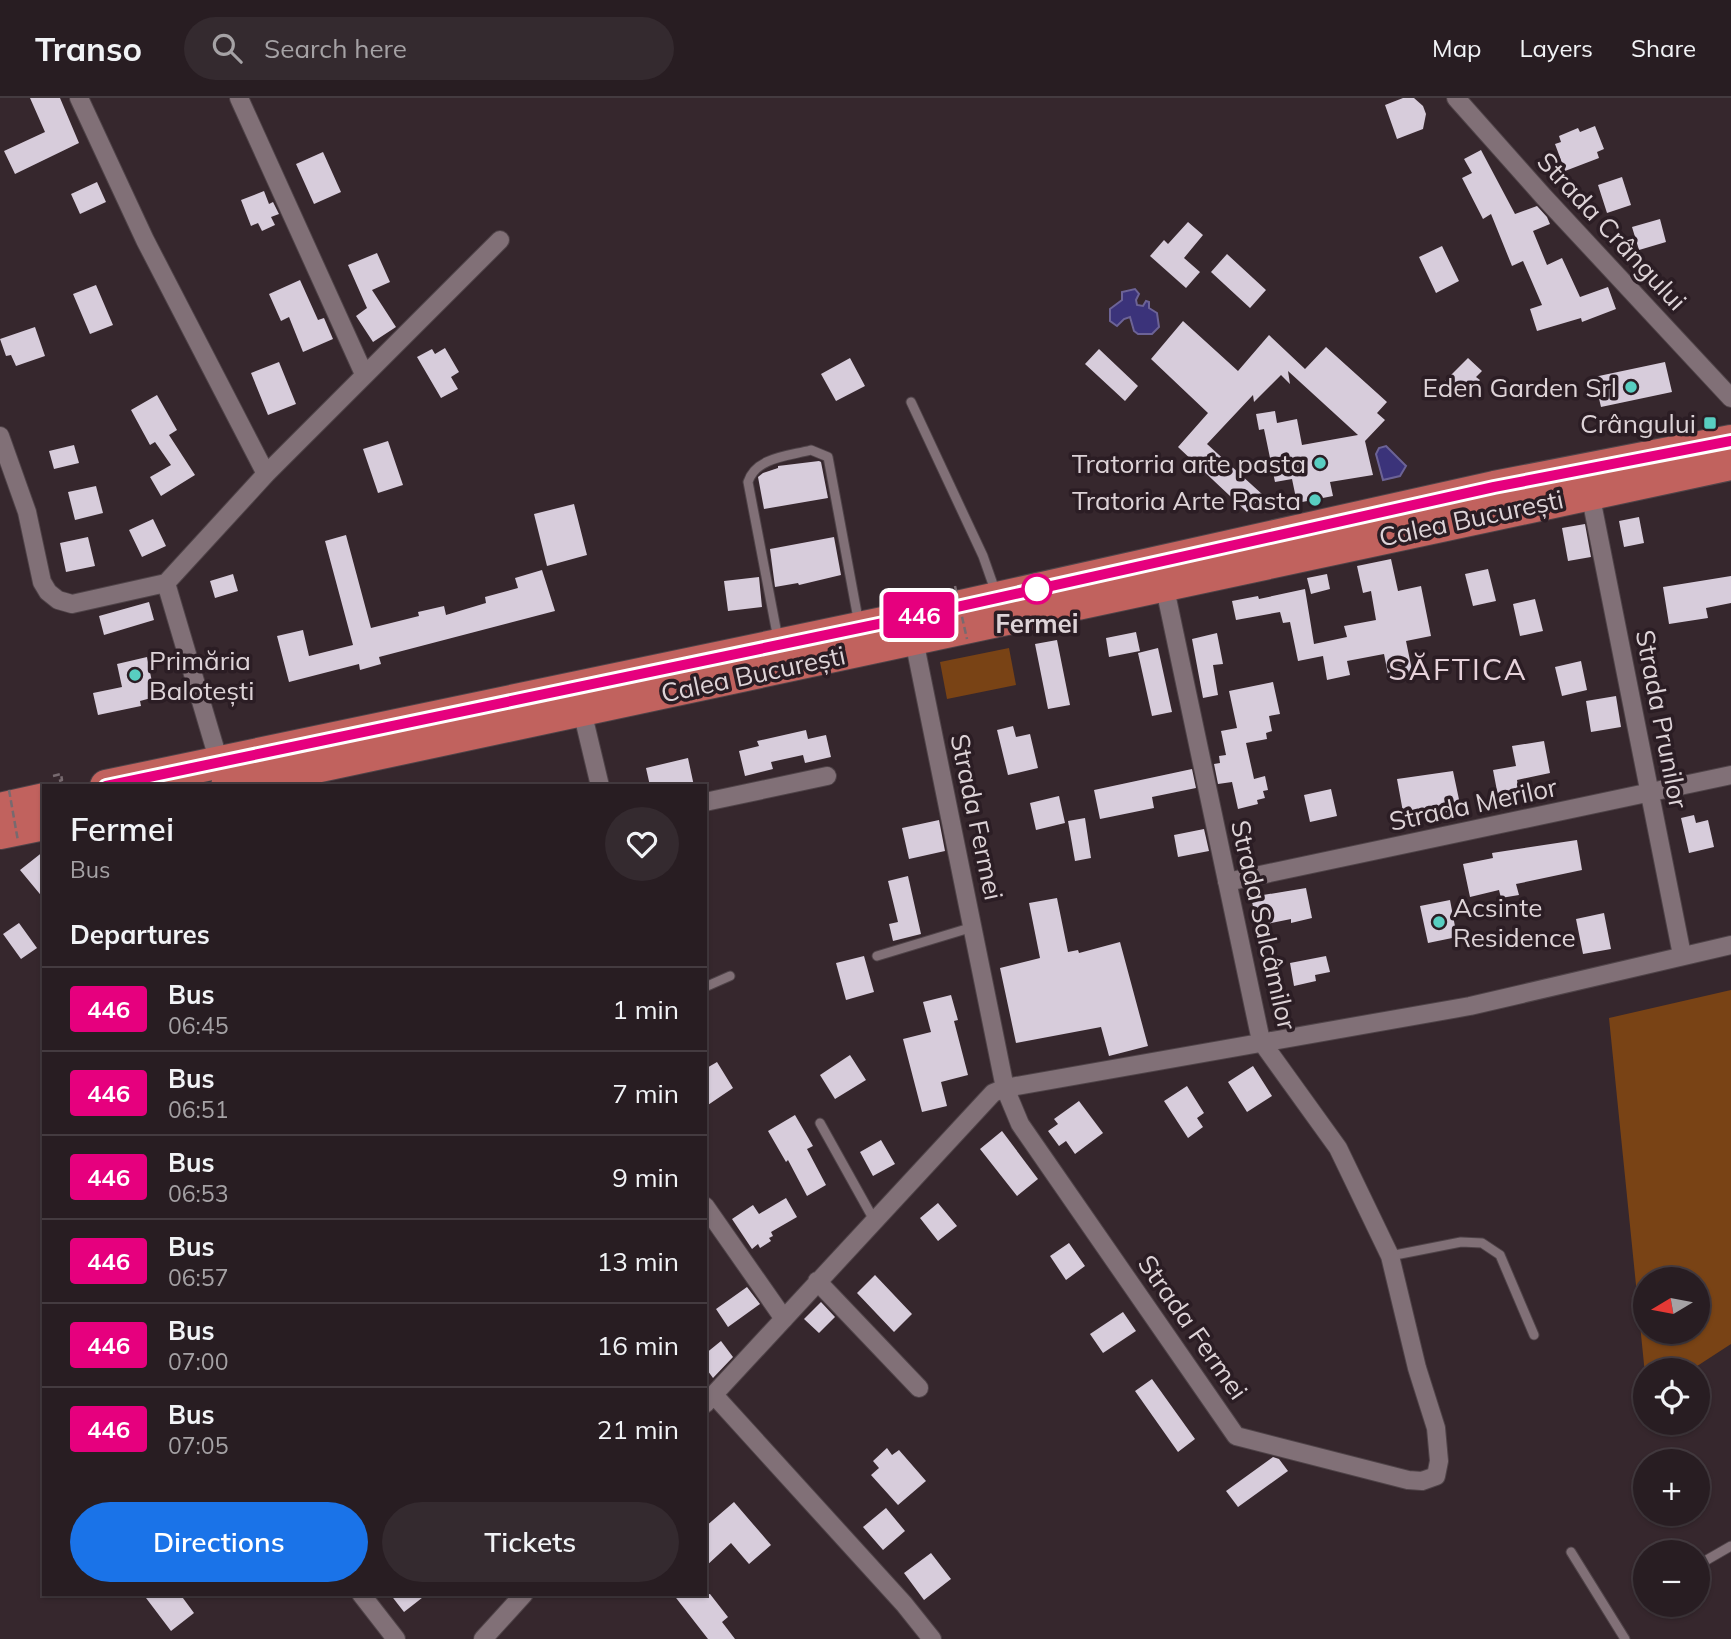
<!DOCTYPE html>
<html lang="en">
<head>
<meta charset="utf-8">
<style>
  :root { --surface:#281d22; --page:#342a2f; --text:#f1f3f6; --muted:#a5a2a5; --line:#443b40; --accent:#1a73e8 }
  body { margin:0; font-family:Mulish,sans-serif; background:var(--page); color:var(--text); height:100vh; display:flex; flex-direction:column; font-size:26px; white-space:nowrap }
  * { box-sizing:border-box; margin:0 }
  p { font-size:23px; color:var(--muted) }
  .icon { flex:none; width:38px; height:38px; fill:none; stroke:currentColor; stroke-width:2; stroke-linecap:round; stroke-linejoin:round }
  .map { position:relative; flex:1; overflow:hidden }
  .panel { position:absolute; left:42px; top:686px; width:665px; height:812px; display:flex; flex-direction:column; background:var(--surface); border-radius:0px; box-shadow:0 2px 5px #0004,0 0 0 2px var(--line) }
  .panel>* { flex:none }
  .badge { padding:0 14px; border-radius:5px; font-size:24px; line-height:46px }
  .needle { width:46px; rotate:260deg }
  .fabs { position:absolute; left:1633px; top:1169px; display:grid; gap:14px }
  .fabs a { display:grid; place-items:center; width:77px; height:77px; border-radius:50%; background:var(--surface); box-shadow:0 2px 5px #0004,0 0 0 2px var(--line); font-size:35px }
  .map>.badge { position:absolute; translate:-50% -50%; box-shadow:0 0 0 4px #fff }
  h2 { padding:0 28px; font-size:26px; line-height:63px }
  .round { display:grid; place-items:center; flex:none; width:74px; height:74px; border-radius:37px; background:var(--page) }
  .headline { display:flex; align-items:center; justify-content:space-between; height:119px; padding:0 28px }
  h1 { font-size:33px; font-weight:600; line-height:52px }
  .primary-button { display:flex; gap:14px; margin-top:auto; padding:14px 28px }
  .primary-button a { flex:1; height:80px; border-radius:42px; background:var(--accent); color:#fff; font-size:28px; font-weight:600; line-height:80px; text-align:center }
  .primary-button a+a { background:var(--page); color:var(--text) }
  ul { padding:0; list-style:none }
  li { display:flex; align-items:center; gap:21px; height:84px; padding:0 28px; border-top:2px solid var(--line) }
  li div { flex:1 }
  li b { display:block; font-size:26px }
  li em { font-style:normal }
  li .badge { min-width:77px; font-weight:700; text-align:center }
  header { display:flex; align-items:center; gap:42px; box-sizing:border-box; height:98px; padding:0 35px; background:var(--surface); border-bottom:2px solid var(--line) }
  header strong { font-size:33px }
  nav { display:flex; gap:38px; margin-inline-start:auto; font-size:24px }
  .search { width:490px; height:63px; background:var(--page); display:flex; align-items:center; gap:18px; box-sizing:border-box; padding:0 24px; border-radius:38px; color:var(--muted); font-size:26px }
  .map>svg:first-child { display:block }
  .green { fill:#794315; fill-rule:evenodd }
  .water { fill:#3b337a; stroke:#6c6396; stroke-width:2 }
  .building { fill:#d7ccdb }
  .lines { fill:none; stroke-linecap:round; stroke-linejoin:round }
  .lane-casing { stroke:#4f4348; stroke-width:11 }
  .street-casing { stroke:#4f4348; stroke-width:20 }
  .highway-casing { stroke:#4f4348; stroke-width:34 }
  .path { stroke:#776a6f; stroke-width:2.5; stroke-dasharray:7 3.5; stroke-linecap:butt }
  .lane { stroke:#817077; stroke-width:9 }
  .street { stroke:#817077; stroke-width:18 }
  .highway { stroke:#c1625e; stroke-width:32 }
  .path-bridge { stroke:#776a6f; stroke-width:2.5; stroke-dasharray:7 3.5; stroke-linecap:butt }
  .line-casing { stroke:#fff; stroke-width:16 }
  .line { stroke:#e6007e; stroke-width:10 }
  .poi-dot { fill:#58cec1; stroke:#2b1d24; stroke-width:2.5 }
  .stop-dot { fill:#fff; stroke:#e6007e; stroke-width:3.5 }
  .labels { text-anchor:middle; dominant-baseline:central; stroke-width:7; stroke-linejoin:round; paint-order:stroke }
  .street-label { font-size:26px; fill:#ddd3d7; stroke:#2b1d24 }
  .poi-label { font-size:26px; fill:#ddd3d7; stroke:#2b1d24; text-anchor:end }
  .stop-label { font-size:26px; font-weight:bold; fill:#ddd3d7; stroke:#2b1d24 }
  .quarter-label { font-size:30px; letter-spacing:2px; fill:#e6d2da; stroke:#2b1d24 }
</style>
</head>
<body>
<header>
<strong>Transo</strong>
<div class="search"><svg class="icon" aria-label="search" viewBox="0 0 24 24"><circle cx="10" cy="10" r="6"/><path d="M15 15l6 6"/></svg>Search here</div>
<nav><a>Map</a><a>Layers</a><a>Share</a></nav>
</header>
<div class="map">
<svg width="1731" height="1541" viewBox="0 0 1731 1541">
  <rect width="100%" height="100%" fill="#36272d"/>
  <path class="green" d="M1009 550 1016 587 947 601 940 564Z
    M1731 892V1246L1691 1272H1645V1276L1609 920ZM1645 1181H1698V1234H1645Z"/>
  <path class="water" d="M1135 191 1139 196 1136 202 1137 207 1143 208 1146 203 1149 204V210L1157 215 1159 229 1152 236H1138L1134 233 1130 219 1124 221 1117 228 1110 223V211L1122 202V194Z
    M1386 348 1406 368 1400 378 1383 382 1376 356 1379 350Z"/>
  <path class="building" d="M30 0H60L79 45 15 76 4 53 45 34Z
    M1403 0H1414L1423 8 1426 16 1423 31 1397 41 1385 7Z
    M1595 28 1604 51 1597 54 1599 60 1565 73 1555 46 1561 44 1559 38 1578 30 1580 34Z
    M1481 52 1515 116 1537 108 1547 119 1550 126 1533 133 1547 167 1562 160 1580 199 1608 189 1616 211 1582 224 1581 220 1537 233 1530 211 1542 207 1523 163 1512 168 1491 116 1483 121 1462 80 1472 75 1464 61Z
    M323 54 341 94 314 106 296 66Z
    M1622 79 1631 107 1607 115 1598 87Z
    M97 84 106 104 80 116 71 96Z
    M264 93 269 106 273 104 279 116 271 119 275 127 262 133 258 125 251 128 241 102Z
    M1660 121 1666 144 1639 152 1632 129Z
    M1188 124 1203 137 1184 160 1200 174 1186 190 1150 158 1164 142 1168 146Z
    M1442 148 1459 183 1436 195 1419 159Z
    M377 155 390 184 372 192 396 229 373 244 356 218 367 210 348 167Z
    M1227 156 1266 192 1250 210 1211 174Z
    M300 182 318 222 324 220 333 241 303 254 289 219 281 223 269 196Z
    M96 187 113 227 90 236 73 196Z
    M1183 223 1238 273 1269 237 1305 271 1326 249 1387 304 1377 315 1385 322 1365 343 1373 377 1330 384 1333 398 1297 405 1292 381 1275 384 1264 331 1259 332 1256 316 1275 313 1277 325 1297 321 1302 347 1358 337 1288 273 1290 286 1281 277 1254 304 1253 297 1207 346 1263 397 1247 414 1178 349 1208 315 1151 261Z
    M35 229 45 258 16 268 11 257 6 258 0 241Z
    M445 250 459 274 451 279 458 291 441 300 417 259 432 251 435 256Z
    M1099 251 1138 288 1125 303 1085 266Z
    M850 260 865 288 836 303 821 276Z
    M1468 260 1482 273 1476 279 1480 282 1463 302 1443 285Z
    M279 264 296 306 268 317 251 275Z
    M1665 264 1672 294 1601 309 1594 279Z
    M157 297 177 332 169 337 195 377 161 398 150 379 171 367 155 344 150 347 131 312Z
    M388 343 403 387 378 395 363 351Z
    M74 347 79 365 54 371 49 353Z
    M819 363 821 364 828 400 764 411 758 379 763 375 778 370V368Z
    M96 388 103 415 75 422 68 394Z
    M574 406 587 457 547 468 534 416Z
    M1639 419 1644 445 1624 449 1619 423Z
    M153 421 166 448 142 459 129 432Z
    M1585 426 1591 459 1568 463 1562 430Z
    M346 437 371 530 419 518 418 514 444 508 446 517 486 505 485 499 518 490 515 480 542 472 555 513 379 559 381 566 360 572 359 566 289 584 277 538 303 532 309 558 353 547 325 443Z
    M88 439 95 468 66 474 60 445Z
    M834 439 841 477 799 487 798 485 775 489 770 451Z
    M1391 461 1398 493 1421 488 1431 538 1406 543 1413 577 1389 581 1384 556 1347 563 1350 577 1327 582 1323 558 1298 563 1290 524 1283 525 1280 514 1236 522 1232 503 1258 498 1259 501 1305 491 1314 546 1347 539 1344 528 1376 522 1371 493 1363 495 1357 468Z
    M1488 471 1496 503 1473 508 1465 476Z
    M233 476 238 493 215 500 210 483Z
    M1327 476 1330 491 1311 496 1307 480Z
    M1731 478V505L1706 510 1708 520 1669 526 1663 489Z
    M759 479 762 509 728 513 724 483Z
    M1535 501 1543 533 1520 538 1513 506Z
    M149 504 154 522 104 537 99 518Z
    M1136 534 1140 553 1109 559 1106 540Z
    M1217 535 1223 566 1213 567 1218 597 1203 600 1192 541Z
    M1057 542 1070 607 1048 611 1035 546Z
    M1158 550 1172 614 1152 618 1138 555Z
    M147 559 155 599 140 603 141 608 98 617 93 595 122 589 117 566Z
    M1581 563 1587 592 1562 598 1555 569Z
    M1273 584 1280 616 1269 618 1272 633 1266 635 1267 641 1246 645 1254 681 1265 678 1268 692 1263 693 1265 700 1257 702 1258 706 1238 711 1232 684 1218 686 1214 666 1220 665 1219 658 1226 657 1221 633 1237 630 1229 593Z
    M1616 598 1621 629 1591 634 1586 603Z
    M1013 628 1016 639 1030 636 1038 670 1008 677 997 632Z
    M806 632 808 641 826 637 831 659 805 665 803 657 771 664 773 671 745 678 739 653 759 648 757 643Z
    M1544 643 1550 675 1517 682 1519 694 1498 698 1493 672 1516 668 1512 648Z
    M688 660 694 688H650L646 670Z
    M1192 671 1196 690 1152 699 1154 710 1100 721 1094 692Z
    M1453 673 1461 711 1439 716 1438 709 1403 714 1397 681Z
    M1331 691 1337 718 1310 724 1304 697Z
    M1059 698 1065 725 1036 732 1030 705Z
    M1694 717 1696 725 1708 722 1714 749 1689 755 1681 720Z
    M1085 720 1091 760 1075 763 1068 723Z
    M939 722 945 753 909 761 902 730Z
    M1204 731 1209 753 1178 759 1174 737Z
    M1577 742 1582 772 1516 786 1519 797 1501 800 1499 792 1470 799 1463 766 1493 760 1492 755Z
    M44 753V801L20 772Z
    M908 778 921 836 893 843 889 826 898 824 888 783Z
    M1306 790 1312 820 1291 825V821L1257 828 1251 799Z
    M1057 800 1068 854 1078 852 1079 855 1120 844 1148 948 1109 958 1101 929 1016 945 1000 870 1040 860 1029 805Z
    M1450 802 1457 839 1428 845 1420 808Z
    M1604 815 1611 851 1583 856 1576 821Z
    M19 825 37 850 21 861 3 836Z
    M864 858 874 894 846 902 836 865Z
    M1326 858 1330 874 1315 877 1316 883 1294 888 1290 865Z
    M951 897 958 922 954 923 968 977 941 984 947 1008 922 1014 903 941 931 934 923 904Z
    M850 957 866 982 835 1001 820 977Z
    M717 964 733 990 705 1009V971Z
    M1253 968 1272 998 1247 1014 1228 984Z
    M1187 988 1204 1015 1197 1020 1203 1029 1188 1040 1164 1003Z
    M1079 1003 1103 1035 1075 1056 1066 1043 1059 1048 1048 1033 1058 1026 1054 1021Z
    M795 1017 813 1048 807 1051 826 1087 807 1098 788 1062 786 1064 768 1033Z
    M1002 1033 1038 1081 1017 1098 980 1051Z
    M881 1042 895 1066 873 1078 860 1054Z
    M786 1100 797 1119 771 1134 773 1138 769 1140 771 1143 760 1150 758 1146 752 1151 732 1121 753 1107 759 1116Z
    M938 1105 957 1128 938 1143 920 1120Z
    M1069 1145 1085 1168 1066 1182 1050 1158Z
    M875 1177 912 1216 894 1234 857 1195Z
    M747 1189 760 1206 728 1229 716 1211Z
    M821 1204 835 1219 819 1235 804 1221Z
    M1123 1214 1136 1233 1103 1255 1090 1236Z
    M721 1243 733 1259 713 1280 705 1269V1256Z
    M1152 1281 1195 1341 1178 1354 1135 1293Z
    M887 1350 892 1357 899 1352 926 1383 898 1407 871 1377 879 1370 873 1363Z
    M1273 1359 1279 1361 1288 1373 1238 1409 1226 1393Z
    M734 1404 771 1447 749 1466 731 1445 705 1469V1429Z
    M886 1410 905 1433 883 1452 863 1429Z
    M931 1455 951 1481 924 1502 904 1475Z
    M143 1496H180L194 1515 171 1533Z
    M390 1496H427L404 1514Z
    M673 1496H710L728 1519 722 1524 735 1541H708Z"/>
  <g class="lines">
    <g class="lane-casing">
      <path id="lane" d="M911 304 983 458 996 495
        M778 541 748 384C756 359 789 358 811 352L828 359 859 526
        M877 858 973 829
        M705 889 730 878
        M820 1025 874 1122
        M1390 1158 1461 1144 1482 1145 1500 1157 1534 1237
        M1571 1454 1625 1541
        M1698 1467 1731 1448"/>
    </g>
    <g class="street-casing">
      <path id="street" d="M79 0 145 142 266 376
        M239 0 364 276
        M1456 0 1544 99 1731 300
        M0 338 27 414 42 484 48 494 58 502 72 506 166 485 266 376 500 142
        M1590 395 1682 857
        M166 485 219 664
        M914 542 1005 990 1020 1026 1236 1338 1408 1382 1422 1383 1436 1378 1439 1363 1436 1330 1417 1270 1390 1158 1338 1050 1261 943 1164 486
        M582 613 600 688
        M705 704 827 678
        M1227 784 1731 677
        M705 1108 784 1221
        M817 1183 919 1290
        M714 1297 904 1506 932 1541
        M705 1306 993 995 1005 990 1470 908 1731 847
        M361 1496 396 1541
        M483 1541 524 1496"/>
    </g>
    <g class="highway-casing">
      <path id="highway" d="M106 688 912 519 1494 389 1731 343
        M227 688 1731 366
        M0 711 44 701
        M0 735 44 726"/>
    </g>
    <path class="path" d="M53 678 61 676 62 682 59 683"/>
    <use href="#lane" class="lane"/>
    <use href="#street" class="street"/>
    <use href="#highway" class="highway"/>
    <path class="path-bridge" d="M955 488 967 541
      M9 692 18 743"/>
  </g>
  <g class="lines">
    <g class="line-casing">
      <path id="line" d="M106 688 912 519 1494 389 1731 343"/>
    </g>
    <use href="#line" class="line"/>
  </g>
  <g class="poi-dot">
    <circle cx="1631" cy="289" r="7"/>
    <rect x="1703" y="318" width="14" height="14" rx="3.5"/>
    <circle cx="1320" cy="365" r="7"/>
    <circle cx="1315" cy="402" r="7"/>
    <circle cx="135" cy="577" r="7"/>
    <circle cx="1439" cy="824" r="7"/>
  </g>
  <circle class="stop-dot" cx="1037" cy="491" r="14"/>
  <g class="labels">
    <g class="street-label">
      <text transform="translate(1612 133) rotate(47)">Strada Crângului</text>
      <text transform="translate(1471 420) rotate(-12)">Calea București</text>
      <text transform="translate(753 576) rotate(-12)">Calea București</text>
      <text transform="translate(1662 621) rotate(79)">Strada Prunilor</text>
      <text transform="translate(1473 706) rotate(-12)">Strada Merilor</text>
      <text transform="translate(977 719) rotate(78)">Strada Fermei</text>
      <text transform="translate(1264 827) rotate(77)">Strada Salcâmilor</text>
      <text transform="translate(1193 1229) rotate(55)">Strada Fermei</text>
    </g>
    <g class="poi-label">
      <text x="1617" y="289">Eden Garden Srl</text>
      <text x="1696" y="325">Crângului</text>
      <text x="1306" y="365">Tratorria arte pasta</text>
      <text x="1301" y="402">Tratoria Arte Pasta</text>
      <text x="149" y="562" text-anchor="start">Primăria<tspan x="149" dy="30">Balotești</tspan></text>
      <text x="1453" y="809" text-anchor="start">Acsinte<tspan x="1453" dy="30">Residence</tspan></text>
    </g>
    <g class="stop-label">
      <text x="1037" y="525">Fermei</text>
    </g>
    <g class="quarter-label">
      <text x="1458" y="571">SĂFTICA</text>
    </g>
  </g>
</svg>
<div class="fabs">
<a><svg class="needle" viewBox="-14 -14 28 28"><path d="M0-13l5 13h-10z" fill="#e53935"/><path d="M0 13l5-13h-10z" fill="#a5a2a5"/></svg></a>
<a><svg class="icon" aria-label="locate" viewBox="0 0 24 24"><circle cx="12" cy="12" r="6"/><path d="M12 2v4M12 18v4M2 12h4M18 12h4"/></svg></a>
<a>+</a>
<a>−</a>
</div>
<b class="badge" style="left:919px;top:517px;background:#e6007e;color:#fff">446</b>
<section class="panel">
<div class="headline"><div><h1>Fermei</h1><p>Bus</p></div><a class="round"><svg class="icon" aria-label="heart" viewBox="0 0 24 24"><path d="M12 20l-8-8c-3-5 5-10 8-4 3-6 11-1 8 4z"/></svg></a></div>
<h2>Departures</h2>
<ul>
<li><span class="badge" style="background:#e6007e;color:#fff">446</span><div><b>Bus</b><p>06:45</p></div><em>1 min</em></li>
<li><span class="badge" style="background:#e6007e;color:#fff">446</span><div><b>Bus</b><p>06:51</p></div><em>7 min</em></li>
<li><span class="badge" style="background:#e6007e;color:#fff">446</span><div><b>Bus</b><p>06:53</p></div><em>9 min</em></li>
<li><span class="badge" style="background:#e6007e;color:#fff">446</span><div><b>Bus</b><p>06:57</p></div><em>13 min</em></li>
<li><span class="badge" style="background:#e6007e;color:#fff">446</span><div><b>Bus</b><p>07:00</p></div><em>16 min</em></li>
<li><span class="badge" style="background:#e6007e;color:#fff">446</span><div><b>Bus</b><p>07:05</p></div><em>21 min</em></li>
</ul>
<div class="primary-button"><a>Directions</a><a>Tickets</a></div>
</section>
</div>
</body>
</html>
